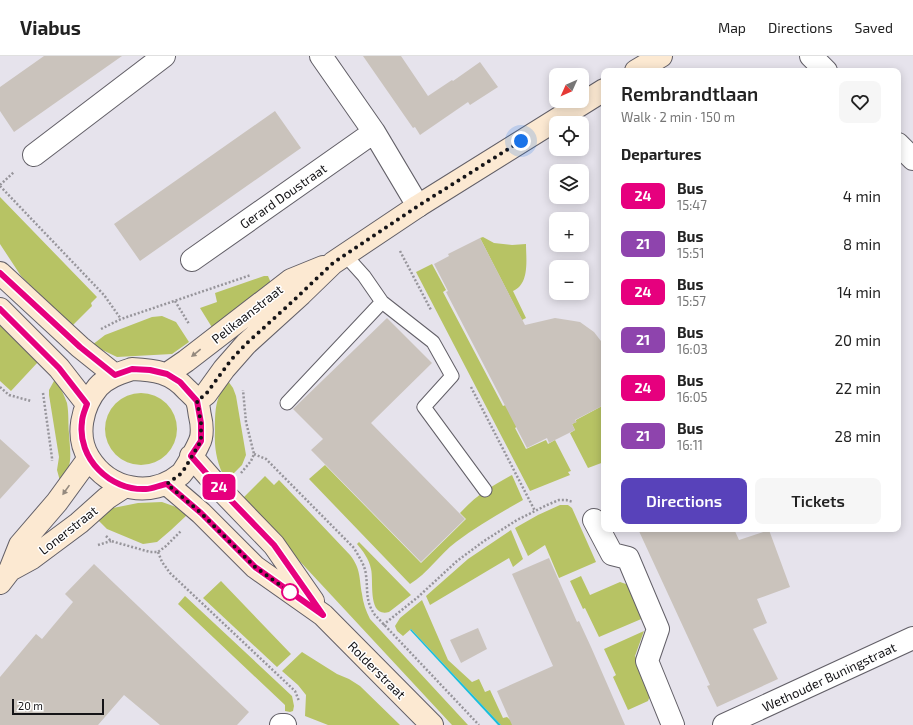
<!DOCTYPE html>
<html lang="en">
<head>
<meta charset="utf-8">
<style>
  :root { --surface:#fff; --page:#f6f6f6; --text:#222; --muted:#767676; --line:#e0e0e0; --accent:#5842ba }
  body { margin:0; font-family:"Exo 2",sans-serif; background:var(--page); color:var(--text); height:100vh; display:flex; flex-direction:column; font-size:15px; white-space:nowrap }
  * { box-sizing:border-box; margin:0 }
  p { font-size:13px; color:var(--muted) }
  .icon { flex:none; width:22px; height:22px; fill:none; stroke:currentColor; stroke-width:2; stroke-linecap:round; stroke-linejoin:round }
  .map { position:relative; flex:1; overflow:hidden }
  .details { position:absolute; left:601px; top:12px; width:300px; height:464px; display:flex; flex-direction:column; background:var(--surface); border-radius:8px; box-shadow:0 2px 10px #0003 }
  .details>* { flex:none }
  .badge { padding:0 8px; border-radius:6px; font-size:14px; line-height:26px }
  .needle { width:26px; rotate:225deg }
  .controls { position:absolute; left:549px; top:12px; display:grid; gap:8px }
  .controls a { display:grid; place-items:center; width:40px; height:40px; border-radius:8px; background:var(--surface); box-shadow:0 2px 10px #0003; font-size:20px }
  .scale { position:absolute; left:12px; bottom:10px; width:92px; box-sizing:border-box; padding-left:4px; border:2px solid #151417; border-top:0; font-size:11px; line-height:14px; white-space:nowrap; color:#151417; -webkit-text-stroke:3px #fff; paint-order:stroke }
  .you { position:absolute; width:20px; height:20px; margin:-10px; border:3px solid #fff; border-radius:50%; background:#1a73e8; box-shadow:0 0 0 6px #1a73e833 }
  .map>.badge { position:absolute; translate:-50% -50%; box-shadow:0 0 0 2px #fff }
  h2 { padding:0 20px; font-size:15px; line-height:36px }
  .round { display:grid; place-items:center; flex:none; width:42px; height:42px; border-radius:8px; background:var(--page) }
  .overview { display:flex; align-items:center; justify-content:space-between; height:68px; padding:0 20px }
  h1 { font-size:19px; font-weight:600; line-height:30px }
  .primary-button { display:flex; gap:8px; margin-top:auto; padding:8px 20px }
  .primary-button a { flex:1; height:46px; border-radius:8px; background:var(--accent); color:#fff; font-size:16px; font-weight:600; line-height:46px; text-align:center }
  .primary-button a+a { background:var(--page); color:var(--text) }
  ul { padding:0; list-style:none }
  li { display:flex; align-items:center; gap:12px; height:48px; padding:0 20px }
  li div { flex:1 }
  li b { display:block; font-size:15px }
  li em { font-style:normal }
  li .badge { min-width:44px; font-weight:700; text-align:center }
  header { display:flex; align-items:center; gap:24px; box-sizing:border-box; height:56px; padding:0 20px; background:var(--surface); border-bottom:1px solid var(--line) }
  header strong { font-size:19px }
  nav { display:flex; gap:22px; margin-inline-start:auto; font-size:14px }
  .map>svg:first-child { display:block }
  .green { fill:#b7c364 }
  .water { fill:#19bfdb }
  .building { fill:#cac3bc }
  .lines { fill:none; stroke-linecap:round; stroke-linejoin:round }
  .lane-casing { stroke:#625f67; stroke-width:15 }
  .street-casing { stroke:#625f67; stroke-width:24 }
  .secondary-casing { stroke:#625f67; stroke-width:24 }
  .path { stroke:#97959b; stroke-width:2.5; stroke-dasharray:2 2; stroke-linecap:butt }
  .lane { stroke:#fff; stroke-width:13 }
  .street { stroke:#fff; stroke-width:22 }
  .secondary { stroke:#fce9d2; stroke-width:22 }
  .oneway { fill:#94897e }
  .line-casing { stroke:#fff; stroke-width:9 }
  .line { stroke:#e6007e; stroke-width:6 }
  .walk { stroke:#151417; stroke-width:4; stroke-dasharray:0 7.2 }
  .stop-dot { fill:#fff; stroke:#e6007e; stroke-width:2 }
  .labels { text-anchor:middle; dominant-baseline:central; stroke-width:3; stroke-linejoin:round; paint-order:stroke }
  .street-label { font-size:13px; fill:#151417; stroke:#fff }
</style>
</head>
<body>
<header>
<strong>Viabus</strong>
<nav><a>Map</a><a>Directions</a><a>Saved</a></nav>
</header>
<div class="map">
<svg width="913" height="669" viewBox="0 0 913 669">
  <rect width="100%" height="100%" fill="#e6e3ec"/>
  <path class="green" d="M0 141 97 241 91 247 92 250 72 270 21 220 0 188Z
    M483 181 494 187 512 189 526 188C526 203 530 228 513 235L526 262 522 264 480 182Z
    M432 208 446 234 443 236 503 350 508 348 519 369 515 372 526 393 546 384 548 388 555 384 571 415 568 416 570 419 530 435 416 216Z
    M264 220H268L271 227 213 273 200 252 217 246 215 237Z
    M162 260 176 266 189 286 172 298 117 301 92 289 105 279 152 261Z
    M0 268 38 306 11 335 0 325Z
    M54 325H56C61 332 64 339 67 347 69 358 68 368 69 378 70 395 74 413 60 425L57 414 59 401 49 339V334Z
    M228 325 233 332 236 340 246 399 242 409 227 424 225 423C217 407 214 393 215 375 215 356 215 340 228 325Z
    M105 373a36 36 0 1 1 72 0a36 36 0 1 1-72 0Z
    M604 349V406L588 412 570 377 575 374 572 368 576 366V364Z
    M325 409 421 507 466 463 460 457C477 439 490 431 512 419L523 444C500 457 477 470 456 486 440 498 427 518 410 528L309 423Z
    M265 420 274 429 279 424 350 499C361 513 359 522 362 538 363 547 366 555 370 563L468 669H452L242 443Z
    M162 446 176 451 187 459 171 474 157 486 143 488 107 473 95 461 113 452 138 447Z
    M560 449H568L572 452 596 506 559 522 545 489 528 500 515 472 538 459Z
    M511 474 523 503 513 511 509 502 430 549 426 540 468 503Z
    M359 486 411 539 389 556C367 562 374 525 371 513 369 503 363 495 357 488Z
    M581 520 590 539 620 526 632 530 646 561 599 581 585 552 583 553 570 525Z
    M221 525 291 598 277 611 203 542Z
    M185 540 292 640 294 650 293 655 290 656 285 655V649L178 548Z
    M422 544 448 604 472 626 479 623 485 636 490 634 503 662 507 661 516 669H501L411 573 403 580 397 575 395 570 400 562Z
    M644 575 635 600 651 637 648 645 628 654 613 621 616 619 604 593Z
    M302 596 337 618 349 623 360 630 400 669H328L305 660 306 639 298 629 282 615Z"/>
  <path class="water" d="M411 573 501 669H498L410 574Z"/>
  <path class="building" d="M44 0H122L14 76 0 55V31Z
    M363 0H401L428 40 452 24 453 25 480 6 498 31 470 49 468 46 420 79 415 71 413 72Z
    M275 55 301 92 140 205 114 168Z
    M480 182 525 269 555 262 574 265 580 266 594 276 604 289V349L575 364 577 366 572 368 575 374 549 387 547 382 527 392 446 236 448 235 434 208 449 200 448 198Z
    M387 262 432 307 371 367 465 463 421 506 311 394 323 383 293 353Z
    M0 383 30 410 0 443Z
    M638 473H734L739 484 769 474 790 531 757 543 767 567 753 573 778 623 717 651 707 630 710 629Z
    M549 502 577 566 579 565 591 591 625 669H512L497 635 553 610 512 518Z
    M94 508 249 656 237 669H160L124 639 98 669H0V621L36 578 42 583 73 546 65 538Z
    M478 572 487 593 461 607 450 584Z"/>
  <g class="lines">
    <g class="lane-casing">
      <path id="lane" d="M345 199 364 220 382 246 433 286 452 320 424 351 485 434
        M287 347 382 246"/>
    </g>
    <g class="street-casing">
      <path id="street" d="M321 0 374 76 418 150
        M811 0 826 15
        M898 88 913 103
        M34 99 164 0
        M192 204 374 76
        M594 464 612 498 628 502 658 573 647 605 673 669
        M281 669H285
        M724 669 913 582"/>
    </g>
    <g class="secondary-casing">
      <path id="secondary" d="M636 15 661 0
        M0 217 80 291 115 319
        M0 253 59 312 87 348
        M132 313C155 314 171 316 187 334 190 337 195 341 197 345 199 350 199 356 200 360 202 368 203 380 199 387 197 392 184 416 181 418 151 443 109 434 89 402 75 380 82 350 98 331 107 321 120 317 132 313Z
        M167 318 186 305 291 224 323 211
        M197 345 206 338 224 313 246 288 301 238 333 207 418 150 604 34
        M191 400 220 433 274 489 313 545
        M167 428 201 457 255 511 323 559 432 669
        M10 514 32 502 79 467 107 442 124 431
        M0 527 10 514 20 489 57 446 89 402"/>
    </g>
    <path class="path" d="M0 129 14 116
      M0 130 104 239 121 263
      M400 195 431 254
      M175 245 189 268
      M101 273 121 263 251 219
      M0 331 9 339 31 345
      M471 331 535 455
      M43 337 52 402V405
      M254 398 266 403 354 492C359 501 365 509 366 519 368 534 365 545 375 559L479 669
      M241 417 251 405 254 398 246 366 243 334
      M106 480 111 485 150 496H158L166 490 181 475
      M98 489 111 485
      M158 496 162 506 170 517 295 635 299 645
      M383 569 418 541 457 505 484 485 517 464 547 449 559 444H566L573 446"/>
    <use href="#lane" class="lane"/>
    <use href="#street" class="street"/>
    <use href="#secondary" class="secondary"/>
  </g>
  <defs><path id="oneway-solid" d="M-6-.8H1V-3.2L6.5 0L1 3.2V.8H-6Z"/></defs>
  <g class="oneway">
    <use href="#oneway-solid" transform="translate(196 297) rotate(141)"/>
    <use href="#oneway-solid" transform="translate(66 434) rotate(125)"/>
  </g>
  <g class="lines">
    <g class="line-casing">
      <path id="line" d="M0 217 80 291 115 319 132 313 150 314 167 318 180 326 197 345 201 367V385L191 400 220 433 274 489 323 559 255 511 201 457 167 428C160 429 152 433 146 433 110 435 77 402 82 366 82 360 85 354 87 348L59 312 0 253"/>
    </g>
    <use href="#line" class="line"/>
    <path class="walk" d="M290 536 255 511 201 457 167 428 182 417 201 385V367L197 345 206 338 231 304 246 288 293 245 333 207 418 150 521 85"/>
  </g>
  <circle class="stop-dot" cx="290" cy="536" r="8"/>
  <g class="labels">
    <g class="street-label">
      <text transform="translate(283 140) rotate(-35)">Gerard Doustraat</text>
      <text transform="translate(247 258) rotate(-38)">Pelikaanstraat</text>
      <text transform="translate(68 474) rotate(-38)">Lonerstraat</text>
      <text transform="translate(377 614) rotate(45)">Rolderstraat</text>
      <text transform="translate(829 621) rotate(-25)">Wethouder Buningstraat</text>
    </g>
  </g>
</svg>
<div class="controls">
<a><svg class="needle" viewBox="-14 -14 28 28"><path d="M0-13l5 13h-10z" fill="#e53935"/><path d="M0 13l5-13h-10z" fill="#767676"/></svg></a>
<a><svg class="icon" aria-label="locate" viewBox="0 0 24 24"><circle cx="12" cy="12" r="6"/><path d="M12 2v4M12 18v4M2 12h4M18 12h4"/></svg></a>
<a><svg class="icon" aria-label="layers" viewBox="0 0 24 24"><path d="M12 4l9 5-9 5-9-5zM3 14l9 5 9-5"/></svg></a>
<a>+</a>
<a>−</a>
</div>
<div class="scale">20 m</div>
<div class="you" style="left:521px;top:85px"></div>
<b class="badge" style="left:219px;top:431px;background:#e6007e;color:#fff">24</b>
<section class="details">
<div class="overview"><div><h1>Rembrandtlaan</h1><p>Walk · 2 min · 150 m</p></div><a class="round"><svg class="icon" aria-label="heart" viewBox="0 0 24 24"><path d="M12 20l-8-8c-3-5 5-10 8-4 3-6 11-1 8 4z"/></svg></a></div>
<h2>Departures</h2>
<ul>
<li><span class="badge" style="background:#e6007e;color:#fff">24</span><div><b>Bus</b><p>15:47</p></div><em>4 min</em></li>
<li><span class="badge" style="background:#8e44ad;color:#fff">21</span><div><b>Bus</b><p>15:51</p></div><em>8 min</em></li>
<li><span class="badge" style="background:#e6007e;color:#fff">24</span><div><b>Bus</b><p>15:57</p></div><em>14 min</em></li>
<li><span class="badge" style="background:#8e44ad;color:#fff">21</span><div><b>Bus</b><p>16:03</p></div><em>20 min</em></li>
<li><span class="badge" style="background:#e6007e;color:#fff">24</span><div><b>Bus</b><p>16:05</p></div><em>22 min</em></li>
<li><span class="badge" style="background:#8e44ad;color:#fff">21</span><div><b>Bus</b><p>16:11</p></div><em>28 min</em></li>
</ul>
<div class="primary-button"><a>Directions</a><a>Tickets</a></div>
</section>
</div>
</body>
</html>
